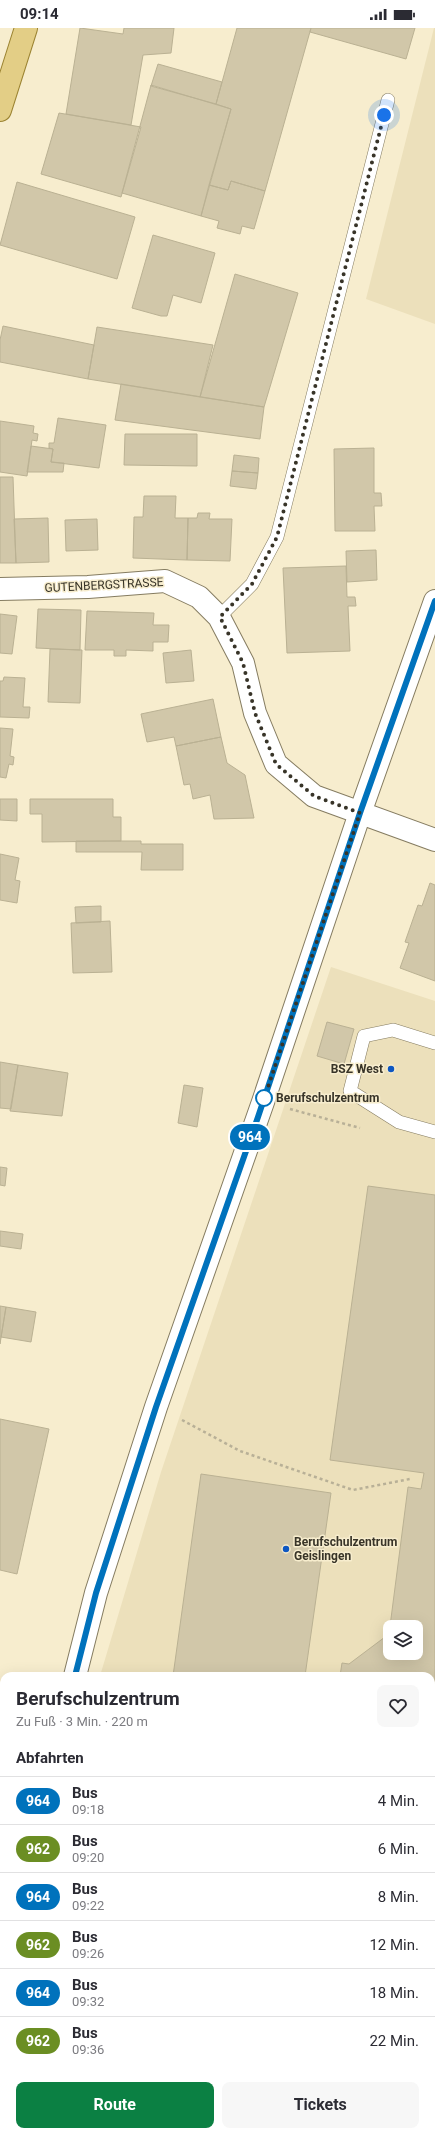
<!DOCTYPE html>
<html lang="de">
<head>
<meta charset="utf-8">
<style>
  :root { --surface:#fff; --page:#f7f7f7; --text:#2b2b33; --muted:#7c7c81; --line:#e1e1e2; --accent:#0b8043 }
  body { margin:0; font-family:Roboto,sans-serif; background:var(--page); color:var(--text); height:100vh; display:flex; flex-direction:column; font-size:15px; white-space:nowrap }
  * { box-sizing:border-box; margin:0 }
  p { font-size:13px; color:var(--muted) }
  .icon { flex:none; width:22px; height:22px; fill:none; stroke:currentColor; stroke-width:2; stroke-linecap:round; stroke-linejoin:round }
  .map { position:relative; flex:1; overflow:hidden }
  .sheet { position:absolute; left:0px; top:1644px; width:435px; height:464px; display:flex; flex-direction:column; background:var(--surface); border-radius:12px 12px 0 0; box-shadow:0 4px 16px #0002 }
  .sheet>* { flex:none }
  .badge { padding:0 8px; border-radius:13px; font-size:14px; line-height:26px }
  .tools { position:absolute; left:383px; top:1592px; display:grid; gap:8px }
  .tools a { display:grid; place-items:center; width:40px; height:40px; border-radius:8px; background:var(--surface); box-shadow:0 4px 16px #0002; font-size:20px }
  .you { position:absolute; width:20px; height:20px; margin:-10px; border:3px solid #fff; border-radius:50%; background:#1a73e8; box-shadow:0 0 0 6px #1a73e833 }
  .map>.badge { position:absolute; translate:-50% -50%; box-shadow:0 0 0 2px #fff }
  h2 { padding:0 16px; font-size:15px; line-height:36px }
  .round { display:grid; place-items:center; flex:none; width:42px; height:42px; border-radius:8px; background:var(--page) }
  .head { display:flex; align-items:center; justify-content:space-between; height:68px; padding:0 16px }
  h1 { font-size:19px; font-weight:700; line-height:30px }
  .cta { display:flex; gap:8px; margin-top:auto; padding:8px 16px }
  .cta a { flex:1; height:46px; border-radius:8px; background:var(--accent); color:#fff; font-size:16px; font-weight:700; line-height:46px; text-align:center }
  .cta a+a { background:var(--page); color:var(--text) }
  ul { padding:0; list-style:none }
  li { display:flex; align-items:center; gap:12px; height:48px; padding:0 16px; border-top:1px solid var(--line) }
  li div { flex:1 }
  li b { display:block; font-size:15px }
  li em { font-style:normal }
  li .badge { min-width:44px; font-weight:700; text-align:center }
  .status { display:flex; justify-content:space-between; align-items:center; height:28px; padding:0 20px; background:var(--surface); direction:ltr }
  .status svg { height:11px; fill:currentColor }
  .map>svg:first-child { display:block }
  .built { fill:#ece0bb; fill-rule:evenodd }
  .building { fill:#d1c7a9; stroke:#bab193; fill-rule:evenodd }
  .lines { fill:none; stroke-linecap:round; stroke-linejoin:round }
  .service-casing { stroke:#857c61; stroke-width:14 }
  .minor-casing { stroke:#857c61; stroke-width:24 }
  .secondary-casing { stroke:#857c61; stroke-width:24 }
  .primary-casing { stroke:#9b8331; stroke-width:24 }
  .path { stroke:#b8b097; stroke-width:2.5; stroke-dasharray:3 3; stroke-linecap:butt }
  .service { stroke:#fff; stroke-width:13 }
  .minor { stroke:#fff; stroke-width:22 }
  .secondary { stroke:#fff; stroke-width:22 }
  .primary { stroke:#e3ce86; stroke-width:22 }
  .line-casing { stroke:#fff; stroke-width:9 }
  .line { stroke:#0072bc; stroke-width:6 }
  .walk { stroke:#383428; stroke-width:4; stroke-dasharray:0 7.2 }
  .poi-dot { fill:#0d57c2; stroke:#f7edce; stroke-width:1.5 }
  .stop-dot { fill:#fff; stroke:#0072bc; stroke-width:2 }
  .labels { text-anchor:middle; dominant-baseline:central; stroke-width:3; stroke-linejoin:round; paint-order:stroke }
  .street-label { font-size:12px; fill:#383428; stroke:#f7edce }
  .poi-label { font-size:12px; font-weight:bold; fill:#383428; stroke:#f7edce; text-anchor:end }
  .stop-label { font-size:12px; font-weight:bold; fill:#383428; stroke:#f7edce; text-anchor:start }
</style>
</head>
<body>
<div class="status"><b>09:14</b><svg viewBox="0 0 49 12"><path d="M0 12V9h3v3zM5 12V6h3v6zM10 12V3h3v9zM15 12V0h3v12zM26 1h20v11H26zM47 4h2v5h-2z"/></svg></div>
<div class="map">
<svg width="435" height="2108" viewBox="0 0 435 2108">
  <rect width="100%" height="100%" fill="#f7edce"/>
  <path class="built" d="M434 0H435V296L366 271Z
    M331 939 435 973V2108H42V2104H431V1648H100L161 1444ZM390 1599H416V1625H390Z"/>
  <path class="building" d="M80 0 123 6 124 0H174L171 25 143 27 131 97 66 86Z
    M237 0H311L265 163 231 153 228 162 209 157 231 81 216 76Z
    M311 0H415L406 31 310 4Z
    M158 36 222 54 216 76 151 58Z
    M151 57 231 81 201 188 122 165Z
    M59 85 141 99 121 169 41 146Z
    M231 153 265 163 254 201 242 198 240 206 217 200 219 193 201 188 209 157 228 162Z
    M17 154 135 189 117 251 0 217Z
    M153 207 215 225 201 275 173 267 167 288H161L132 280Z
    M235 246 298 265 264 379 200 369Z
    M3 298 94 317 88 351 0 334V312Z
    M97 299 213 317 200 369 88 351Z
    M121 356 264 379 260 411 115 392Z
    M58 390 106 397 99 440 51 434 53 421 49 420V415H54Z
    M0 393 34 398 33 405 38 406 37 413 32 412 27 448 0 444Z
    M125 406H197V438L124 437Z
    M31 418 53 421 51 434 64 435 63 444H27Z
    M374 420V465H381L382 478H374L375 503H335L334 421Z
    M234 427 259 430 258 445 232 443Z
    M232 443 258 445 256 461 230 458Z
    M0 449H13L16 535H0Z
    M144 468H176L175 490H188L187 532 133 530 134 489H143Z
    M198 485H210L209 491H232L230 533 187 532 188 490H197Z
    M48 490 49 534 16 535 14 491Z
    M97 491 98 522 66 523 65 492Z
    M376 522 377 552 347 554 346 523Z
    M346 538 347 569H355L356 578H348L350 623 287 625 283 540Z
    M38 581 81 582 80 622 36 620Z
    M87 583 154 585 153 597H169L168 614H153V623L126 622V628H114V622H85Z
    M0 586 17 588 12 626 0 625Z
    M50 621 82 622 80 675 48 674Z
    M191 622 194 653 166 655 163 625Z
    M4 649 25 650 23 679H30L29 690 0 689V653H3Z
    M213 671 221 709 176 718 174 709 147 714 141 686Z
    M0 700 13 701 10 728 14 729 13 737 9 736 6 750 0 749Z
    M221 709 227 735 245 747 254 790 214 791 210 767 193 771 190 756 184 757 176 718Z
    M0 771H17V793L0 792Z
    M30 771H113V789H121V813L42 814V786H30Z
    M76 813H141V816H183V842H141L142 824H76Z
    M0 826 19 830 15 852 20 853 17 875 0 872Z
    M430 855 435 857V953L400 940 409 915 405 914 418 877 422 878Z
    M101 878V894L76 895 75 879Z
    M110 893 112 944 73 945 71 895Z
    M327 994 354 1001 344 1036 317 1028Z
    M0 1034 18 1037 11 1081 0 1080Z
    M18 1037 68 1045 62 1088 10 1083Z
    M184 1057 203 1060 197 1099 178 1095Z
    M0 1139 7 1140 5 1158 0 1157Z
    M368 1158 435 1167V1732L431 1735V1648H340L342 1635 349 1636 389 1606 408 1459 421 1461 424 1445 330 1432ZM390 1599H416V1625H390Z
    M0 1203 23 1206 21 1221 0 1218Z
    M0 1278 6 1279 0 1316Z
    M6 1279 36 1284 31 1314 1 1309Z
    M0 1391 49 1401 17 1546 0 1542Z
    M201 1446 331 1465 305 1648H173Z
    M431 1836 435 1841V2018L431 2020Z
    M431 2089 435 2094V2108H402L398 2104H431Z
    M76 2104H283V2108H75Z"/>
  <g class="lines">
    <g class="service-casing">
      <path id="service" d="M219 589 252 556 277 509 388 72
        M435 1015 393 1002 364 1008 350 1063 399 1094 435 1104"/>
    </g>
    <g class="minor-casing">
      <path id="minor" d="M0 561 88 559 165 553 199 569 219 589 243 635 255 685 276 736 314 768 435 812"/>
    </g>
    <g class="secondary-casing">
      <path id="secondary" d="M75 1648 96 1565 156 1379 263 1074 360 785 435 573
        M0 2094 4 2046"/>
    </g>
    <g class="primary-casing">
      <path id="primary" d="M0 82 26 0"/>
    </g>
    <path class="path" d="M290 1081 360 1100
      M182 1392 240 1423 353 1462 410 1451
      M0 1712 4 1713
      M431 1798 435 1797
      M322 2104 323 2108"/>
    <use href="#service" class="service"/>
    <use href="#minor" class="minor"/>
    <use href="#secondary" class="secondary"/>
    <use href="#primary" class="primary"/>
  </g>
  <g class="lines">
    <g class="line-casing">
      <path id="line" d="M75 1648 96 1565 156 1379 258 1089 360 785 435 573"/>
    </g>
    <use href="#line" class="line"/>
    <path class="walk" d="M264 1070 263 1074 360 785 314 768 276 736 255 685 243 635 220 589 252 556 277 509 384 87"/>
  </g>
  <g class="poi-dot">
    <circle cx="391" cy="1041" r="4"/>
    <circle cx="286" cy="1521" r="4"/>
  </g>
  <circle class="stop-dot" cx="264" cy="1070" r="8"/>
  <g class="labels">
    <g class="street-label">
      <text transform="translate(104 557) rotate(-3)">GUTENBERGSTRASSE</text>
    </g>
    <g class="poi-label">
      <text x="383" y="1041">BSZ West</text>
      <text x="294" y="1514" text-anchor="start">Berufschulzentrum<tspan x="294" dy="14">Geislingen</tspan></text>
    </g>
    <g class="stop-label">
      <text x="276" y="1070">Berufschulzentrum</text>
    </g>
  </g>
</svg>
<div class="tools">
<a><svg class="icon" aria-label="layers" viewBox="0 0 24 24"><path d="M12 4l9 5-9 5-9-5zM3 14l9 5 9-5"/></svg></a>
</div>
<div class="you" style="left:384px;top:87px"></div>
<b class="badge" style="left:250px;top:1109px;background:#0072bc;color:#fff">964</b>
<section class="sheet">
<div class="head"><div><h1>Berufschulzentrum</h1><p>Zu Fuß · 3 Min. · 220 m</p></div><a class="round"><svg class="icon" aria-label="heart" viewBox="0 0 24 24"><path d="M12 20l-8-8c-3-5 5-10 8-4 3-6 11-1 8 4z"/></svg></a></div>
<h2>Abfahrten</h2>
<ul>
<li><span class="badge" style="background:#0072bc;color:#fff">964</span><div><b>Bus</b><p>09:18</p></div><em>4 Min.</em></li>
<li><span class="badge" style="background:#6b8e23;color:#fff">962</span><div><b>Bus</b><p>09:20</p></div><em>6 Min.</em></li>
<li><span class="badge" style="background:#0072bc;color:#fff">964</span><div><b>Bus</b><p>09:22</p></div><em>8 Min.</em></li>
<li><span class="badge" style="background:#6b8e23;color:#fff">962</span><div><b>Bus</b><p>09:26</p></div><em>12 Min.</em></li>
<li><span class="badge" style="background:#0072bc;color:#fff">964</span><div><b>Bus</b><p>09:32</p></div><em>18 Min.</em></li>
<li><span class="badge" style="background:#6b8e23;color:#fff">962</span><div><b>Bus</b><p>09:36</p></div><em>22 Min.</em></li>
</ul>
<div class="cta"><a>Route</a><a>Tickets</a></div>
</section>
</div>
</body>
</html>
